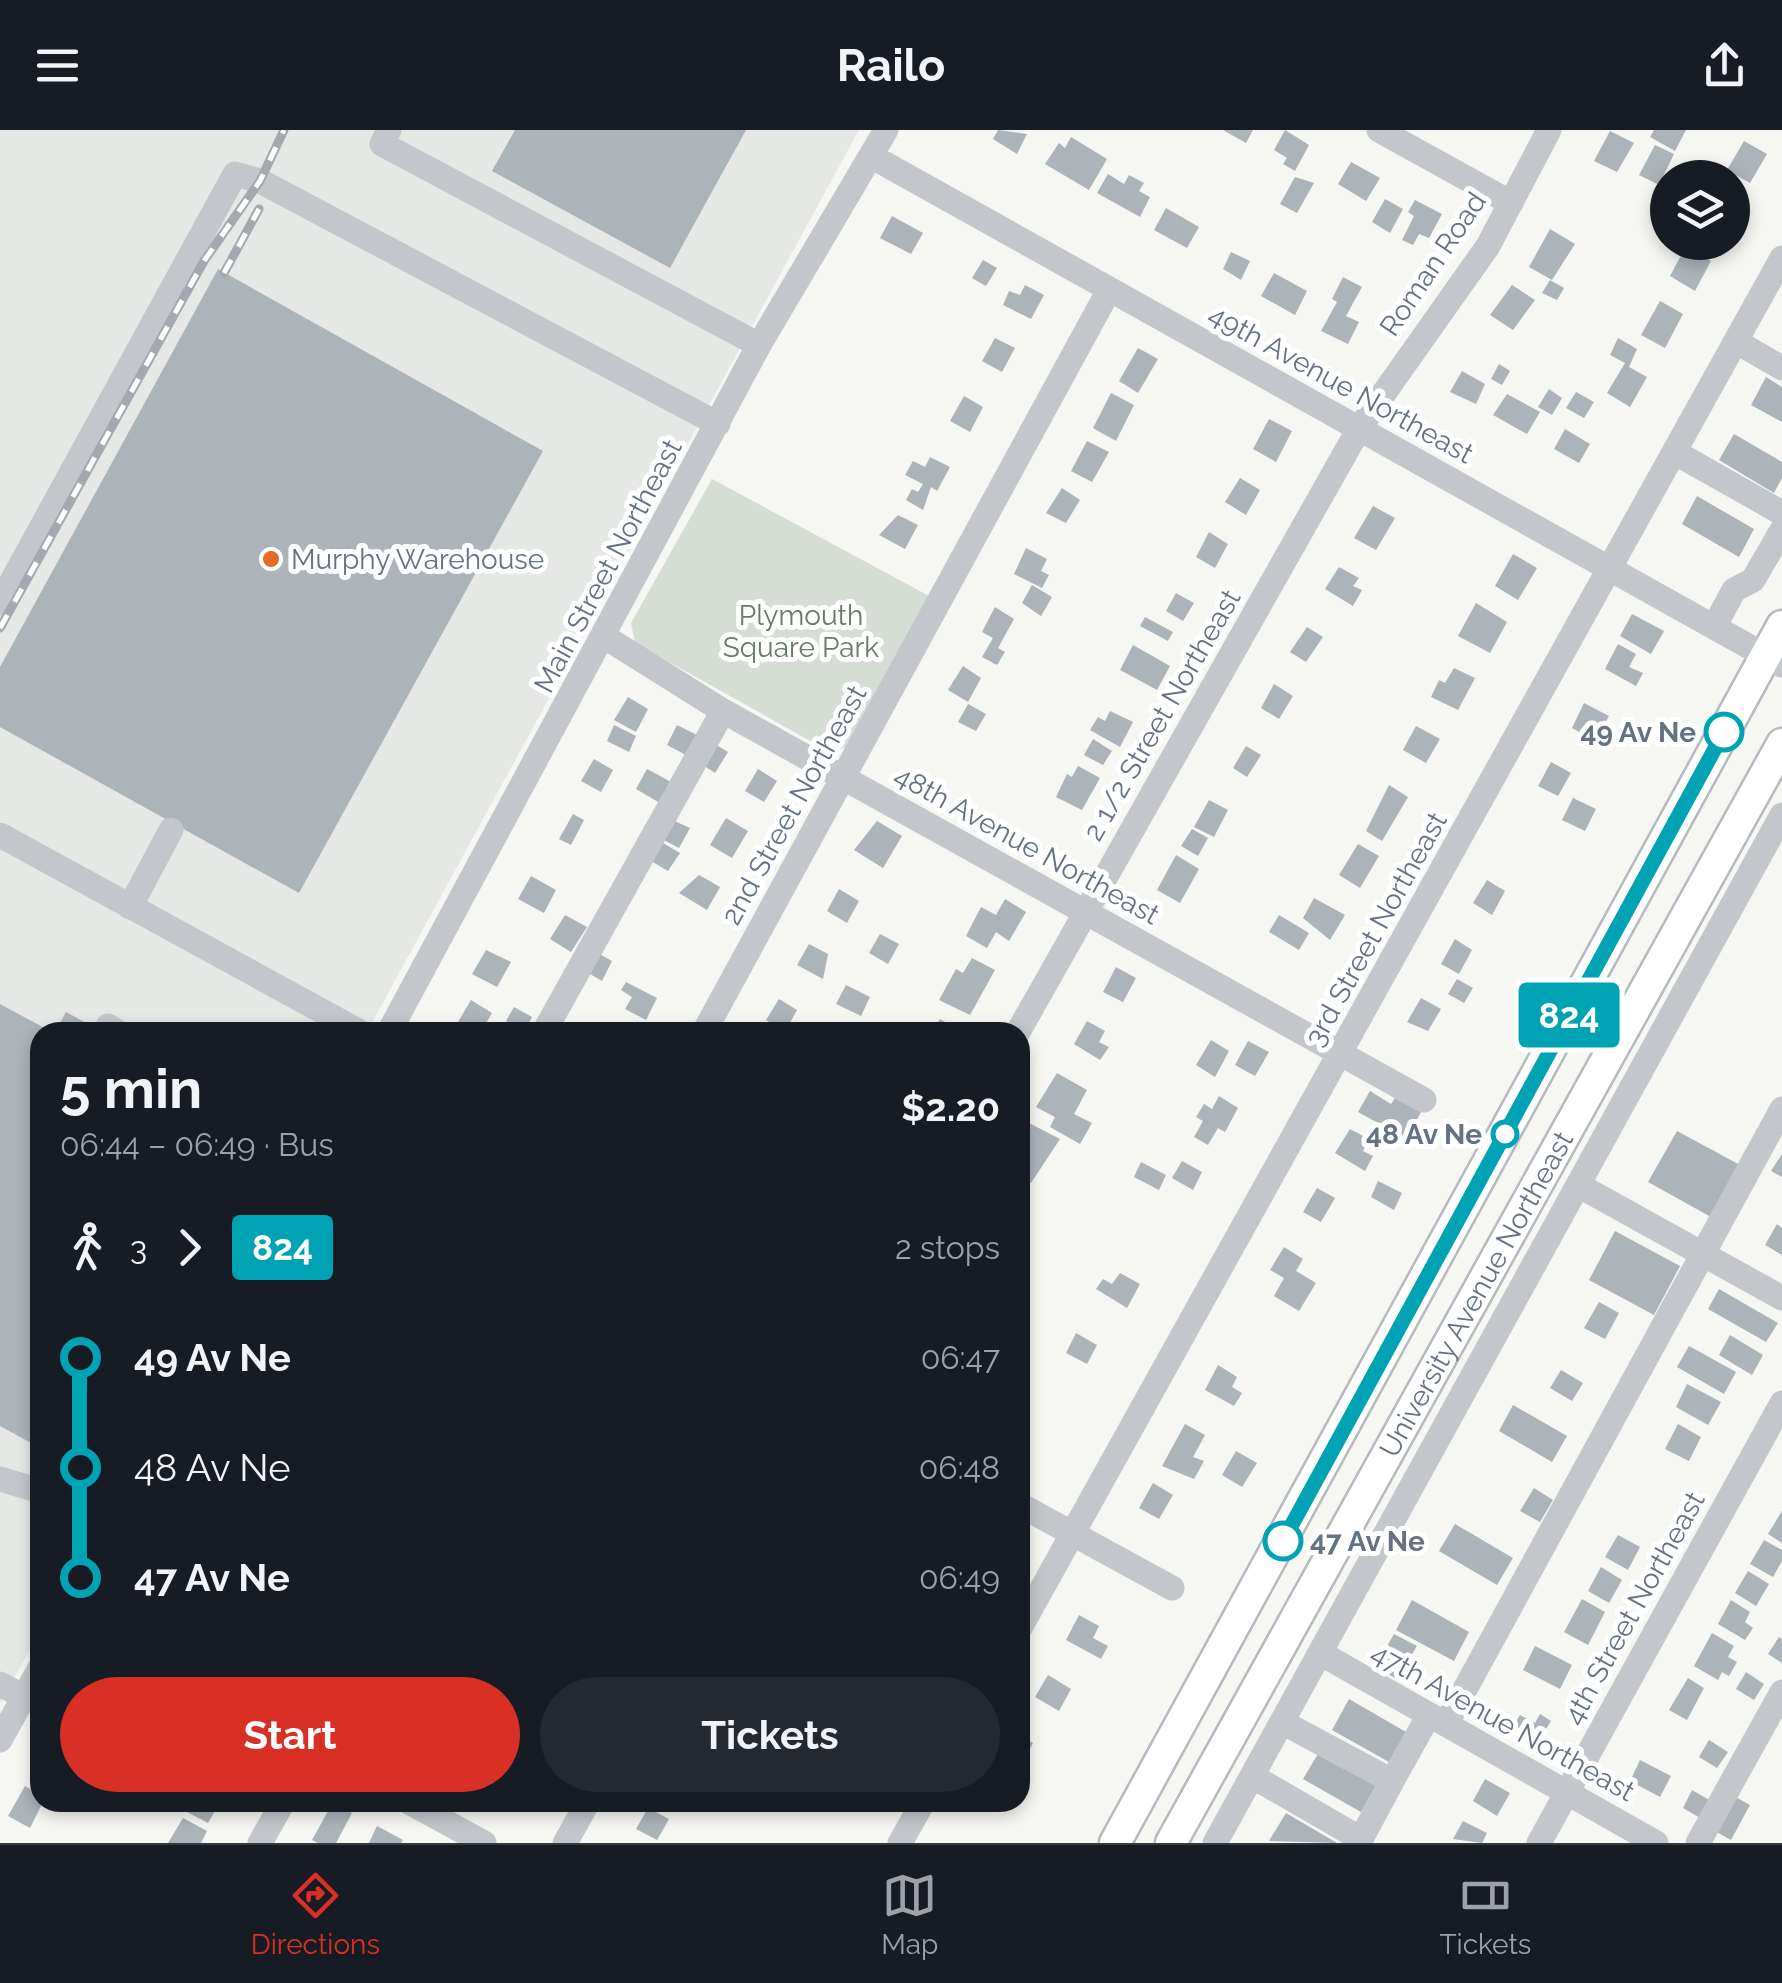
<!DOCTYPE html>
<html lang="en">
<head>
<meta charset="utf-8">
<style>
  :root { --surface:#171b24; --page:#242831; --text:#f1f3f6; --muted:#9ea1a6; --line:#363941; --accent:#d93025 }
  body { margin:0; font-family:Raleway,sans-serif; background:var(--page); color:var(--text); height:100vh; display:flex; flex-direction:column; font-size:38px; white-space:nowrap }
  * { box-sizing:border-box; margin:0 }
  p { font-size:32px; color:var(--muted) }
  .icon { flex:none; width:55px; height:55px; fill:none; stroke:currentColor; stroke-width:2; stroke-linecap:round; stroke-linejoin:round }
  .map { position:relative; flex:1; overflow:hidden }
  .sheet { position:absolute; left:30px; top:892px; width:1000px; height:790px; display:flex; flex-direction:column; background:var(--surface); border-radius:30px; box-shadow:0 5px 15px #0003 }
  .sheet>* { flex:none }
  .badge { padding:0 20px; border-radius:8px; font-size:35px; line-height:65px }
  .buttons { position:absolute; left:1650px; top:30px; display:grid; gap:20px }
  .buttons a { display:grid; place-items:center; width:100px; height:100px; border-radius:50%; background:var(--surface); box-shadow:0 5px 15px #0003; font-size:50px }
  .map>.badge { position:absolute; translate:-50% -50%; box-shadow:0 0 0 5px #fff }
  .legs { display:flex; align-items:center; gap:15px; height:110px; padding:0 30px; font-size:32px }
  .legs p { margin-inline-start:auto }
  .overview { display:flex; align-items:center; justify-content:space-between; height:170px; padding:0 30px }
  h1 { font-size:55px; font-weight:700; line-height:75px }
  .action { display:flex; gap:20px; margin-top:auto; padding:20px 30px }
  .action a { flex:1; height:115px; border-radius:60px; background:var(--accent); color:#fff; font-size:40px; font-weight:700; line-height:115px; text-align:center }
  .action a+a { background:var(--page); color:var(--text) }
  ul { padding:0 30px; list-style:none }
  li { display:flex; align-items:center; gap:35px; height:110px; font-size:38px }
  li i { display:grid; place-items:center; width:15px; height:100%; margin:0 12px; background:currentColor }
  li i::after { content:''; width:25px; height:25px; margin:-12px; border:8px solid; border-radius:50%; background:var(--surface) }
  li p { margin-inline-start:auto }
  li:first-child i { background:linear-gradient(#0000 50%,currentColor 0) }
  li:last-child i { background:linear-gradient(currentColor 50%,#0000 0) }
  header { display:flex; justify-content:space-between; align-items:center; height:130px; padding:0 30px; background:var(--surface); font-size:45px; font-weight:700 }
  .dock { display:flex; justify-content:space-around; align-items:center; height:140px; border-top:2px solid var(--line); background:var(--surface); font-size:28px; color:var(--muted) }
  .dock a { display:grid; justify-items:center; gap:5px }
  .dock .active { color:var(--accent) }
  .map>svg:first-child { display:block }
  .built { fill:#e6e8e6 }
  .green { fill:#d6ddd4 }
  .building { fill:#acb3b9 }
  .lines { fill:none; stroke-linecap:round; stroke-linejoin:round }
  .major-casing { stroke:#b6b9be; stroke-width:35 }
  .minor { stroke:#c3c6ca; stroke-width:25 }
  .major { stroke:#fff; stroke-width:30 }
  .rail-casing { stroke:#a4a8af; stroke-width:9 }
  .rail { stroke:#fff; stroke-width:5; stroke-dasharray:15; stroke-linecap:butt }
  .line-1-casing { stroke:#fff; stroke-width:22 }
  .line-1 { stroke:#00a3b4; stroke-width:15 }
  .poi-dot { fill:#e56c24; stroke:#fff; stroke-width:4 }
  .stop-1-dot { fill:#fff; stroke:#00a3b4; stroke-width:5 }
  .labels { text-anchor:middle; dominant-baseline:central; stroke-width:10; stroke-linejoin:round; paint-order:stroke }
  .street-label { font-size:28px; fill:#657284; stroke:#fff }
  .poi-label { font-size:28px; fill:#657284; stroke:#fff; text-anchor:start }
  .park-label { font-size:28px; fill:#657b64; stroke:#fff }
  .stop-label { font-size:28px; font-weight:bold; fill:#657284; stroke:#fff; text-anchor:end }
</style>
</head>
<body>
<header><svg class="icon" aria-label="menu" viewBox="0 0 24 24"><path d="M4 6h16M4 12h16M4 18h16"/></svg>Railo<svg class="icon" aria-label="share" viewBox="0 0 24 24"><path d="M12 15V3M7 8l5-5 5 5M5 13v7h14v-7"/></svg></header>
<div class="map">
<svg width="1782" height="1713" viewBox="0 0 1782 1713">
  <rect width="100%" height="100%" fill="#f6f6f3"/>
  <path class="built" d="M0 0H859L367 902H40V1501L0 1574Z"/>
  <path class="green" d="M712 349 931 467 847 617 830 622 635 513 631 493Z"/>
  <path class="building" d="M515 0H746L670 138 492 41Z
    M998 0 1027 4 1017 24 993 9Z
    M1223 0H1253L1246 13Z
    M1285 0 1309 15 1295 41 1283 34 1287 28 1274 20Z
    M1654 0H1686L1675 21 1650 7Z
    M1610 1 1634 13 1617 42 1594 31Z
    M1071 7 1107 29 1089 60 1045 34 1059 13 1065 18Z
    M1744 11 1767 24 1750 53 1727 40Z
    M1655 15 1674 24 1659 55 1639 45Z
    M1351 32 1380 48 1366 71 1338 54Z
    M1108 44 1124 54 1129 45 1144 53 1139 61 1150 67 1140 87 1097 63Z
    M1295 47 1314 53 1297 83 1280 74Z
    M1385 69 1403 79 1390 103 1372 92Z
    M1415 70 1442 84 1429 108 1419 104 1413 115 1402 110 1414 86 1408 82Z
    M1166 78 1199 97 1187 118 1154 100Z
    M892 86 923 103 911 124 880 108Z
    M1550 99 1575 114 1552 150 1529 137Z
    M1686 116 1711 131 1695 161 1670 146Z
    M1231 122 1250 131 1241 150 1223 139Z
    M983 130 997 138 986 156 972 148Z
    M218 139 543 321 299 763 0 597V537Z
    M1274 143 1307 161 1295 185 1261 166Z
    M1343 147 1362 157 1346 186 1359 192 1348 214 1321 201 1337 172 1332 169Z
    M1550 150 1564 158 1557 170 1542 163Z
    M1025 155 1044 165 1031 189 1003 175 1009 161 1020 165Z
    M1512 155 1535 170 1513 200 1490 185Z
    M1660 171 1683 184 1665 218 1641 205Z
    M995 208 1015 218 1002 242 982 231Z
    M1618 208 1637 219 1629 237 1647 247 1630 277 1607 263 1625 233 1610 225Z
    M1138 218 1158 229 1138 263 1119 251Z
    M1499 234 1510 241 1502 255 1491 249Z
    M1462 241 1485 254 1476 274 1450 262Z
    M1766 247 1782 257V292L1751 275Z
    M1549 259 1562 268 1552 285 1538 277Z
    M1576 262 1594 272 1584 288 1566 278Z
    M1111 263 1134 275 1116 311 1093 298Z
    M1507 264 1540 282 1527 304 1493 285Z
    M964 266 983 277 970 302 950 291Z
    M1269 289 1292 301 1276 332 1253 319Z
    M1565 299 1590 314 1579 333 1554 319Z
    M1734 304 1782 332V348L1774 363 1719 330Z
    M1087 311 1109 322 1092 352 1071 341Z
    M930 327 950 337 937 361 931 357 923 380 906 370 912 359 918 362 923 354 905 345 913 331 925 337Z
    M1240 348 1260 360 1246 385 1225 372Z
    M1062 358 1080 370 1066 393 1046 383Z
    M1697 366 1754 399 1739 427 1682 394Z
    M1373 376 1395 388 1376 420 1354 408Z
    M898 385 918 395 905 419 879 405Z
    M1209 402 1228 414 1215 438 1196 427Z
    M1026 418 1047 429 1041 441 1049 445 1042 458 1014 444Z
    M1513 424 1537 438 1518 470 1495 456Z
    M1339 437 1359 448 1353 456 1362 460 1353 476 1325 459Z
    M1032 455 1052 467 1041 486 1022 473Z
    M1176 463 1194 473 1183 491 1166 481Z
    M1476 473 1507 492 1490 523 1458 506Z
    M995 477 1014 489 998 518 1005 522 997 535 982 527 993 508 982 502Z
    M1632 484 1664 501 1651 524 1620 506Z
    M1145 487 1173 502 1168 511 1140 496Z
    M1307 497 1323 507 1306 532 1290 522Z
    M1618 514 1636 524 1629 537 1643 543 1636 556 1605 539Z
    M1133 515 1170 536 1157 560 1120 540Z
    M963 536 981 548 968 572 948 560Z
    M1454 538 1475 548 1458 580 1431 567 1439 550 1445 553Z
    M1274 554 1293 566 1279 589 1261 578Z
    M628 567 648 579 636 602 614 590Z
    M1584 573 1609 586 1595 611 1572 598Z
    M968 574 986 584 976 601 958 592Z
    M1110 581 1133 592 1120 617 1090 600 1098 587 1105 591Z
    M614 595 636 606 629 622 607 611Z
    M677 595 697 605 686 625 667 615Z
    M1416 596 1440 609 1426 633 1403 620Z
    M1093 609 1112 621 1103 635 1084 625Z
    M713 613 728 622 715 643 700 633Z
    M1246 616 1261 625 1247 647 1233 638Z
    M594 629 613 640 601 662 581 651Z
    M1551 632 1571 643 1558 666 1538 656Z
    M1078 636 1100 648 1082 680 1056 667 1067 644 1072 647Z
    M647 639 671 652 660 673 636 659Z
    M758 639 777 651 764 672 745 661Z
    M1389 655 1408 667 1382 711 1366 701Z
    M1573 668 1596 679 1585 701 1562 690Z
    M1209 670 1228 680 1214 707 1194 697Z
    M573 684 584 690 571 715 559 709Z
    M668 688 690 698 679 718 658 707Z
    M726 688 748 701 732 728 710 715Z
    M877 691 902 706 883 738 854 720Z
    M1192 699 1208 708 1198 726 1181 716Z
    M658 710 680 723 668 741 646 728Z
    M1358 714 1379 726 1360 758 1339 745Z
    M1176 725 1199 739 1180 773 1157 760Z
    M699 745 720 757 707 780 679 763Z
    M531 746 556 760 544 783 518 769Z
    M1487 750 1505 761 1492 785 1473 773Z
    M839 759 859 771 847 793 827 781Z
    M1314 768 1345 785 1330 810 1303 788Z
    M1005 769 1026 782 1009 811 996 802 987 818 966 806 981 777 996 785Z
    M565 785 587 797 571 822 550 809Z
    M1279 785 1309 803 1299 820 1269 802Z
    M880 804 899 814 888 834 869 823Z
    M1455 809 1472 820 1459 844 1441 834Z
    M809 814 828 824 823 849 797 835Z
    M486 820 511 832 497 857 472 844Z
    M594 821 612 831 602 851 585 841Z
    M972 828 995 840 970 885 939 870 956 839 963 843Z
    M1116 837 1136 848 1123 872 1103 862Z
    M1457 849 1473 858 1464 873 1448 864Z
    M626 852 657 868 646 890 625 879 632 867 621 860Z
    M846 855 870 867 861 886 836 874Z
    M1421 868 1441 879 1428 901 1407 892Z
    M779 869 797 880 785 902 766 890Z
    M471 870 492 883 481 902 458 892Z
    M0 874 52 902H40V1297L31 1313 0 1296Z
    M514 877 532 887 525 901 506 891Z
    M66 882 103 902H55Z
    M940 889 959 900 957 902H932Z
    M1087 891 1105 901 1099 912 1109 917 1100 930 1074 914Z
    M1211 910 1229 921 1215 947 1196 935Z
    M1248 911 1269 922 1255 946 1235 935Z
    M1057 943 1087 960 1074 984 1092 993 1080 1014 1050 997 1055 987 1036 977Z
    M1370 961 1391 974 1395 968 1421 982 1407 1009 1358 982Z
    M1219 966 1238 978 1225 1002 1218 998 1208 1015 1194 1007 1203 991 1196 987 1204 974 1212 979Z
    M1029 993 1060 1009 1031 1053 1020 1047V1010Z
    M1350 999 1369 1009 1363 1021 1373 1026 1365 1041 1335 1023Z
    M1677 1001 1740 1035 1711 1087 1648 1052Z
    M1782 1024V1047L1771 1041Z
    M1182 1031 1202 1042 1193 1060 1172 1048Z
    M1141 1032 1166 1045 1159 1060 1134 1047Z
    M1378 1051 1402 1063 1394 1080 1371 1067Z
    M1317 1058 1335 1068 1321 1092 1303 1082Z
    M1777 1094 1782 1098V1125L1765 1115Z
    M1615 1101 1680 1136 1654 1185 1589 1150Z
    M1284 1117 1303 1129 1296 1141 1316 1153 1299 1181 1274 1166 1284 1148 1270 1140Z
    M1120 1143 1140 1154 1127 1178 1096 1159 1103 1149 1112 1154Z
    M1719 1159 1778 1193 1766 1212 1708 1179Z
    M1599 1172 1619 1183 1605 1209 1584 1198Z
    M1076 1203 1097 1215 1087 1234 1066 1223Z
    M1730 1205 1763 1225 1752 1245 1719 1225Z
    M1689 1216 1736 1242 1724 1264 1677 1237Z
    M1218 1235 1237 1247 1232 1257 1242 1263 1234 1276 1205 1260Z
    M1561 1240 1583 1253 1572 1271 1550 1258Z
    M1687 1254 1721 1272 1708 1295 1676 1277Z
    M1513 1275 1567 1306 1552 1332 1499 1301Z
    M1185 1294 1205 1305 1193 1327 1204 1331 1194 1349 1162 1336Z
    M1678 1294 1701 1307 1689 1331 1665 1319Z
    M1236 1321 1257 1333 1242 1357 1222 1345Z
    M1153 1353 1173 1365 1159 1389 1139 1378Z
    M1534 1358 1553 1370 1540 1392 1520 1381Z
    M1782 1381V1413L1768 1404Z
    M1455 1394 1513 1428 1497 1455 1439 1421Z
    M1618 1405 1640 1417 1628 1440 1605 1427Z
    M1764 1410 1782 1420V1431L1773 1447 1750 1434Z
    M1601 1437 1622 1450 1609 1473 1588 1461Z
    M1748 1441 1769 1454 1756 1476 1735 1463Z
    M1582 1469 1605 1482 1588 1515 1564 1502Z
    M1412 1470 1469 1502 1454 1531 1396 1500Z
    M1731 1470 1750 1482 1745 1492 1753 1498 1745 1510 1718 1494Z
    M1079 1485 1099 1496 1093 1508 1108 1516 1101 1529 1066 1510Z
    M1712 1503 1734 1516 1728 1527 1737 1532 1729 1546 1722 1542 1718 1550 1694 1536Z
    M1394 1504 1417 1516 1397 1549 1375 1537Z
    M1779 1507 1782 1509V1533L1768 1524Z
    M1535 1516 1572 1535 1560 1559 1523 1540Z
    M1746 1542 1764 1554 1754 1570 1736 1559Z
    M1048 1545 1071 1559 1059 1581 1035 1567Z
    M1688 1548 1704 1558 1687 1590 1669 1580Z
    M1349 1569 1406 1602 1389 1632 1332 1600Z
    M1540 1584 1551 1591 1539 1610 1514 1595 1520 1585 1535 1593Z
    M1020 1605 1033 1613 1020 1639Z
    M1709 1610 1728 1622 1717 1638 1699 1627Z
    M1321 1619 1378 1652 1361 1682 1303 1649Z
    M1640 1630 1671 1646 1660 1667 1630 1651Z
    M1485 1649 1510 1663 1497 1686 1473 1671Z
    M25 1656 40 1665 43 1672 30 1698 8 1686Z
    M1692 1660 1711 1671 1702 1689 1683 1678Z
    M1732 1665 1750 1675 1731 1710 1713 1700Z
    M190 1672H220L208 1693 185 1681Z
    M333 1672 352 1683 336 1713H318L312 1710Z
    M511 1672H535L529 1682Z
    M648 1678 669 1689 657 1710 636 1699Z
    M1286 1683 1337 1713 1269 1711Z
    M183 1688 207 1701 201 1713H168Z
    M1463 1691 1487 1703 1482 1713 1453 1709Z
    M377 1696 403 1710 401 1713H369Z"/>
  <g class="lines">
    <g class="major-casing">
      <g id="major">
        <path d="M1115 1713 1782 496"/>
        <path id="s1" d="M1171 1713 1782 614"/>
      </g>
    </g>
    <path class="minor" d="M389 0 382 14 759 215
      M1379 0 1511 73
      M871 26 1782 535
      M1737 212 1782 238
      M1676 323 1782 383
      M0 473 235 44 260 51 718 294
      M1714 497 1734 460 1753 450 1782 400
      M605 507 723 581 1424 970
      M0 705 360 902
      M130 777 171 700
      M108 896 118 902
      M389 902 759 215 886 0
      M544 902 723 581
      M704 902 1109 160
      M1018 902 1360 297 1488 116 1549 0
      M1578 1055 1782 1168
      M0 1349 40 1361
      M1020 1375 1172 1458
      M1020 1498 1782 128
      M1320 1523 1656 1713
      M0 1554 24 1567
      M1282 1592 1392 1651 1429 1585
      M1446 1594 1782 979
      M0 1610 40 1538
      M1252 1646 1361 1709 1392 1651
      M409 1672 484 1713
      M260 1713 283 1672
      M565 1713 588 1672
      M900 1713 923 1672
      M1215 1713 1782 685
      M1539 1713 1782 1273
      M1698 1713 1782 1562"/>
    <use href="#major" class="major"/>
    <g class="rail-casing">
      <path id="rail" d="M224 143 259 79
        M0 498 204 131 260 51 284 0"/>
    </g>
    <use href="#rail" class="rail"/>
  </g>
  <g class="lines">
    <g class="line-1-casing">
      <path id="line-1" d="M1283 1411 1724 602"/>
    </g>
    <use href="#line-1" class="line-1"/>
  </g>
  <circle class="poi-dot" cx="271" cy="429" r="10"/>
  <g class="stop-1-dot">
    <circle cx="1724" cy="602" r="18"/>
    <circle cx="1505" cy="1004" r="12"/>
    <circle cx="1283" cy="1411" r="18"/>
  </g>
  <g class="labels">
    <g class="street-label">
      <text transform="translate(1433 134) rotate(-56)">Roman Road</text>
      <text transform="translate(1341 254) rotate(29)">49th Avenue Northeast</text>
      <text transform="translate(608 436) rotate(-62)">Main Street Northeast</text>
      <text transform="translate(1162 585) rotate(-60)">2 1/2 Street Northeast</text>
      <text transform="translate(794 675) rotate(-61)">2nd Street Northeast</text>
      <text transform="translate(1027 715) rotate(29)">48th Avenue Northeast</text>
      <text transform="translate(1376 799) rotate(-61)">3rd Street Northeast</text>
      <text stroke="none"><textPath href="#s1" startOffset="628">University Avenue Northeast</textPath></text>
      <text transform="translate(1634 1478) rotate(-61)">4th Street Northeast</text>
      <text transform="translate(1503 1592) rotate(29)">47th Avenue Northeast</text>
    </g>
    <g class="poi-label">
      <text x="291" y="429">Murphy Warehouse</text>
    </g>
    <g class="park-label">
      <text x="801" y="485">Plymouth<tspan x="801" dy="32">Square Park</tspan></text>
    </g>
    <g class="stop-label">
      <text x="1696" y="602">49 Av Ne</text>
      <text x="1482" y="1004">48 Av Ne</text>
      <text x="1310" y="1411" text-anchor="start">47 Av Ne</text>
    </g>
  </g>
</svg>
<div class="buttons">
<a><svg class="icon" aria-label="layers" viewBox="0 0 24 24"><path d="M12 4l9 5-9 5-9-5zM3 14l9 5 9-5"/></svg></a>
</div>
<b class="badge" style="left:1569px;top:885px;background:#00a3b4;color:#fff">824</b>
<section class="sheet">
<div class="overview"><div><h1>5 min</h1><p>06:44 – 06:49 · Bus</p></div><b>$2.20</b></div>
<div class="legs"><svg class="icon" aria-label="walk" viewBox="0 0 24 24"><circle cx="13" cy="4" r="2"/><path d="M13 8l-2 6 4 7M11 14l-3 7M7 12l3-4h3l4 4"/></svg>3<svg class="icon" aria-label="forward" viewBox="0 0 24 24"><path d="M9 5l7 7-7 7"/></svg><b class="badge" style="background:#00a3b4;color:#fff">824</b><p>2 stops</p></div>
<ul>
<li><i style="color:#00a3b4"></i><b>49 Av Ne</b><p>06:47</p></li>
<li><i style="color:#00a3b4"></i><span>48 Av Ne</span><p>06:48</p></li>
<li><i style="color:#00a3b4"></i><b>47 Av Ne</b><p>06:49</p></li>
</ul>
<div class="action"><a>Start</a><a>Tickets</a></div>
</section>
</div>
<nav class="dock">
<a class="active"><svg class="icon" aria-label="directions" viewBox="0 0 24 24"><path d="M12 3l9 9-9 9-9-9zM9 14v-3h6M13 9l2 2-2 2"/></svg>Directions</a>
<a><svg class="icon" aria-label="map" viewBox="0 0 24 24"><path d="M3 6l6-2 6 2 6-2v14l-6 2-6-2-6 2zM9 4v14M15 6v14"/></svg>Map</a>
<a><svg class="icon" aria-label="tickets" viewBox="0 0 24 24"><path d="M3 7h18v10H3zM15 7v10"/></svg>Tickets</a>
</nav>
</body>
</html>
